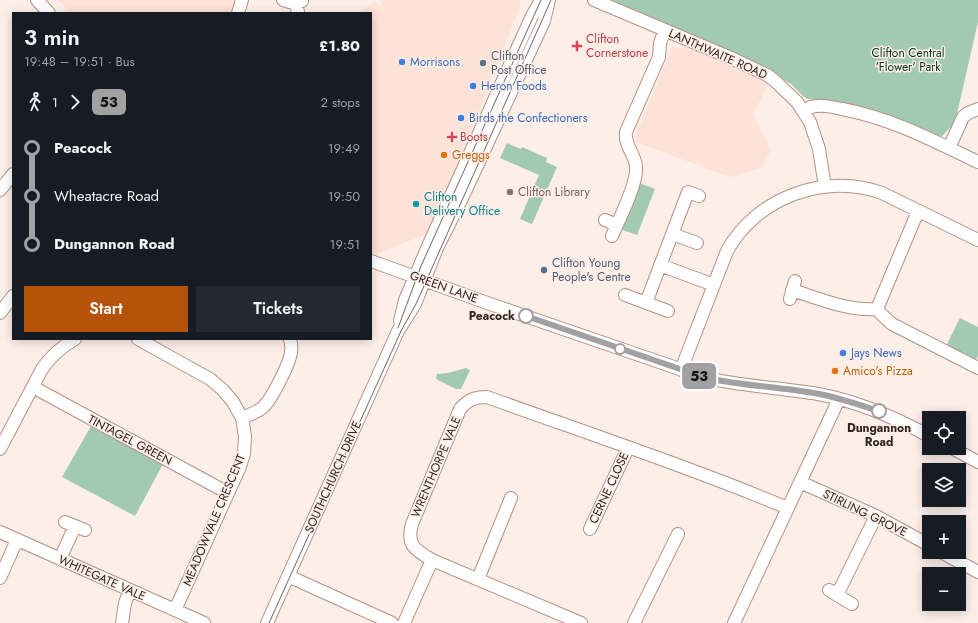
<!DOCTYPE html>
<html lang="en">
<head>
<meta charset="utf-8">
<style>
  :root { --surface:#171b24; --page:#242831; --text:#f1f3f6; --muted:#9ea1a6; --accent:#b45309 }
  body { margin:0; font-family:Jost,sans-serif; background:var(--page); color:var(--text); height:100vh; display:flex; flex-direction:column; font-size:15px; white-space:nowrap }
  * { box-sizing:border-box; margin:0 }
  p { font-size:13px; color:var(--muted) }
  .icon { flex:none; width:22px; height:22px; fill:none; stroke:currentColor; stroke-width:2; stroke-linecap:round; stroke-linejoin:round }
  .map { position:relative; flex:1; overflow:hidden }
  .panel { position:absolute; left:12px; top:12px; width:360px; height:328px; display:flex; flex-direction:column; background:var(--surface); border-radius:0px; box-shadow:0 2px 10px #0003 }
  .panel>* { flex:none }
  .badge { padding:0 8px; border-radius:6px; font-size:14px; line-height:26px }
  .controls { position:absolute; left:922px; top:411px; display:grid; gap:8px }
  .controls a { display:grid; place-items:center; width:44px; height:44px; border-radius:0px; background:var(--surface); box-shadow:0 2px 10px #0003; font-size:20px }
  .map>.badge { position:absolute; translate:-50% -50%; box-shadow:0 0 0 2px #fff }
  .legs { display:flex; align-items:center; gap:6px; height:44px; padding:0 12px; font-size:13px }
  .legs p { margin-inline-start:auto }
  .overview { display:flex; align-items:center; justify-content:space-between; height:68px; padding:0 12px }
  h1 { font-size:22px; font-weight:600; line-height:30px }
  .button { display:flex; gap:8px; margin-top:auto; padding:8px 12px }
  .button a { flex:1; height:46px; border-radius:0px; background:var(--accent); color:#fff; font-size:16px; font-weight:600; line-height:46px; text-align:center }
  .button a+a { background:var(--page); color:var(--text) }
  ul { padding:0 12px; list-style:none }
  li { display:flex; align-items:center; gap:14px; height:48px; font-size:15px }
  li i { display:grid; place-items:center; width:6px; height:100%; margin:0 5px; background:currentColor }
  li i::after { content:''; width:10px; height:10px; margin:-5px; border:3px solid; border-radius:50%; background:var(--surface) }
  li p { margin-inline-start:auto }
  li:first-child i { background:linear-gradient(#0000 50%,currentColor 0) }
  li:last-child i { background:linear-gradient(currentColor 50%,#0000 0) }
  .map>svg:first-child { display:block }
  .built { fill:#fde2d7 }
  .green { fill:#a2c9b1 }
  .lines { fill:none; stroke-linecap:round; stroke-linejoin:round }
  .minor-casing { stroke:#b39183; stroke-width:14 }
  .minor { stroke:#fff; stroke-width:12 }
  .tram { stroke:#71635d; stroke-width:1 }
  .line-1-casing { stroke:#fff; stroke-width:9 }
  .line-1 { stroke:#a2a0a0; stroke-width:6 }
  .health-dot { fill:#e0444e; stroke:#fdeee8; stroke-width:1.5 }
  .shop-dot { fill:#3f7fe0; stroke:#fdeee8; stroke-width:1.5 }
  .service-dot { fill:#5c6f8a; stroke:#fdeee8; stroke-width:1.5 }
  .food-dot { fill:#e8710a; stroke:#fdeee8; stroke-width:1.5 }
  .education-dot { fill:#8d6e63; stroke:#fdeee8; stroke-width:1.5 }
  .culture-dot { fill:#0f9aa8; stroke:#fdeee8; stroke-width:1.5 }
  .stop-1-dot { fill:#fff; stroke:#a2a0a0; stroke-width:2 }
  .labels { text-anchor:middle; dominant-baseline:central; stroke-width:3; stroke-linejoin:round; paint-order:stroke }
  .health-label { font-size:12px; fill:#be3a42; stroke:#fdeee8; text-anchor:start }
  .park-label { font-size:12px; fill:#00331b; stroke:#fdeee8 }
  .street-label { font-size:12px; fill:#32241f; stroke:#fdeee8 }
  .service-label { font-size:12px; fill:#4e5e75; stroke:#fdeee8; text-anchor:start }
  .shop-label { font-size:12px; fill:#366cbe; stroke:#fdeee8; text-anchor:start }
  .food-label { font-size:12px; fill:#c56008; stroke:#fdeee8; text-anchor:start }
  .education-label { font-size:12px; fill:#785e54; stroke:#fdeee8; text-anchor:start }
  .culture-label { font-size:12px; fill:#0d838f; stroke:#fdeee8; text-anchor:start }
  .stop-label { font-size:12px; font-weight:bold; fill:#32241f; stroke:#fdeee8; text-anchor:end }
</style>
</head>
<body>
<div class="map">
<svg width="978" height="623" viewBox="0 0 978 623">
  <rect width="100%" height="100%" fill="#fdeee8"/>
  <path class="built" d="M58 0H236L233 13H70Z
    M383 0H519L521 4 447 192 429 233 377 254 371 252V13H360L375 1 380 7Z
    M673 46 680 49 685 46 729 64 760 79 768 84 753 115 771 149 763 167 730 177 633 141Z"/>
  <path class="green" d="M609 0H978V22L956 118 953 125 941 137 910 123 868 109 829 101 808 99 804 97 791 84 762 66Z
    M507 143 521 149 522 147 547 158 546 162 557 167 532 224 520 219 539 175 500 158Z
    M637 182 655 189 637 235 620 229Z
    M960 318 978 327V356L976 360 946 346Z
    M466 368 470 370 461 389H456L436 379 437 374 448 373Z
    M91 426 163 464 135 516 62 477Z"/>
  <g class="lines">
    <g class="minor-casing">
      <path id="minor" d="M37 0 49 13
        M283 0 296 4
        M594 0 731 58 767 75 774 80 797 102 810 122 819 149 825 187
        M298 12 296 4 302 1
        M238 13 242 0
        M803 111C814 103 829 106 842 109 891 118 934 141 978 162
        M949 148 963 117 968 113 978 109
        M0 190 13 174
        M605 220 617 225
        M672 234 697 243
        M612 236C619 220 638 182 636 167 635 153 624 146 626 132L659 57 660 43 665 30
        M371 261 490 304 706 378C743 386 781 388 818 394 857 401 894 417 929 436
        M660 265 714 285
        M792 290C820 299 848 311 877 309
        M625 295 668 311
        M790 299 795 281
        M646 303 688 192 699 196
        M877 309 881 314 892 324 978 368
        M877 309 918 211
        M0 313 13 296
        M400 321 405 300 429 244 532 16 541 0
        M138 339 210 379 223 390 233 402 242 418 245 436 244 454 239 469 175 610
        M681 370 727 251C756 198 825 172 882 193L978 240
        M33 387 228 493
        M242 418C249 415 257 412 262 408 271 401 290 363 291 352 292 347 291 343 290 339
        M952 448 978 462
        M0 449 42 369C51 356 61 347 75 339
        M800 482 876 516 929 545
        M65 522 85 530
        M590 529 628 448
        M0 532 204 623
        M941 552 978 572
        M60 559 75 526
        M288 576 392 623
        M0 578 17 540
        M478 579 511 498
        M829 590 852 604
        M837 595 876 516
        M122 623 125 603 130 590
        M267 623 398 331 415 304 437 248 464 194 544 21 549 0
        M404 623 432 560
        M581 623 432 560C415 550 406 545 412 524L460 409C468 400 474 397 487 397 587 433 689 467 788 508
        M634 623 678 534
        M734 623 839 399"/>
    </g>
    <use href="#minor" class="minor"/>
    <path class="tram" d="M398 328 421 266 541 0
      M269 623 401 331 416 304 551 0"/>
  </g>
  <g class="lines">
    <g class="line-1-casing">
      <path id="line-1" d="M526 316 706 378C744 386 782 387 819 394 840 398 859 405 879 411"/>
    </g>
    <use href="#line-1" class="line-1"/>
  </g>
  <g class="health-dot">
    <path d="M575 40h4v4h4v4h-4v4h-4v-4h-4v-4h4z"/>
    <path d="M450 131h4v4h4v4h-4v4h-4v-4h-4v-4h4z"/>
  </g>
  <g class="shop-dot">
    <circle cx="402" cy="62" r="4"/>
    <circle cx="473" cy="86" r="4"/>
    <circle cx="461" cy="118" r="4"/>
    <circle cx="843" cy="353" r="4"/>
  </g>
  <g class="service-dot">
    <circle cx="483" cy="63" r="4"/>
    <circle cx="544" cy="270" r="4"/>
  </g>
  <g class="food-dot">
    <circle cx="444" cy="155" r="4"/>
    <circle cx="835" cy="371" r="4"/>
  </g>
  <circle class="education-dot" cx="510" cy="192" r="4"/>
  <circle class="culture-dot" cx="416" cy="204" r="4"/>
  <g class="stop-1-dot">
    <circle cx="526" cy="316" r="7"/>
    <circle cx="620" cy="349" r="5"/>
    <circle cx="879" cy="411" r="7"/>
  </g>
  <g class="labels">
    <g class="health-label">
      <text x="586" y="39">Clifton<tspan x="586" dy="14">Cornerstone</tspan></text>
      <text x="460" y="137">Boots</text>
    </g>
    <g class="park-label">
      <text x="908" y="53">Clifton Central<tspan x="908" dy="14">'Flower' Park</tspan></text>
    </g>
    <g class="street-label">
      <text transform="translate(718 54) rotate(24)">LANTHWAITE ROAD</text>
      <text transform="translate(444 287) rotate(20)">GREEN LANE</text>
      <text transform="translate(130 440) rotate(28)">TINTAGEL GREEN</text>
      <text transform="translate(436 467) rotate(-67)">WRENTHORPE VALE</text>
      <text transform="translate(333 477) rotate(-66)">SOUTHCHURCH DRIVE</text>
      <text transform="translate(609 488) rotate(-65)">CERNE CLOSE</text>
      <text transform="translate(865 513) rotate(26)">STIRLING GROVE</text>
      <text transform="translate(214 520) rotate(-67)">MEADOWVALE CRESCENT</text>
      <text transform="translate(102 578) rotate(24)">WHITEGATE VALE</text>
    </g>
    <g class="service-label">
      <text x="491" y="56">Clifton<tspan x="491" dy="14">Post Office</tspan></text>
      <text x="552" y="263">Clifton Young<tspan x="552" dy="14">People's Centre</tspan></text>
    </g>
    <g class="shop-label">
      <text x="410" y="62">Morrisons</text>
      <text x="481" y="86">Heron Foods</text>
      <text x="469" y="118">Birds the Confectioners</text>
      <text x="851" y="353">Jays News</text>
    </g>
    <g class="food-label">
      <text x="452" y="155">Greggs</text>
      <text x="843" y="371">Amico's Pizza</text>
    </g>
    <g class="education-label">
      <text x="518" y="192">Clifton Library</text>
    </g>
    <g class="culture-label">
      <text x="424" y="197">Clifton<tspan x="424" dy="14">Delivery Office</tspan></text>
    </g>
    <g class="stop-label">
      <text x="515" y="316">Peacock</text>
      <text x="879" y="428" text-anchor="middle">Dungannon<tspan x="879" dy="14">Road</tspan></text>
    </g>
  </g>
</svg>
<div class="controls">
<a><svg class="icon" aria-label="locate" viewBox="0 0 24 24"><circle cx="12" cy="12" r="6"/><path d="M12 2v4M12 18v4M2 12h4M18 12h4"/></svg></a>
<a><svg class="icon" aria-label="layers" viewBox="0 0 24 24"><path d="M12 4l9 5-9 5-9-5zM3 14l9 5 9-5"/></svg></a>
<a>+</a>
<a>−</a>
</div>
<b class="badge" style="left:699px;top:376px;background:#a2a0a0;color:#111">53</b>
<section class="panel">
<div class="overview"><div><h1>3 min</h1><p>19:48 – 19:51 · Bus</p></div><b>£1.80</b></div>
<div class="legs"><svg class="icon" aria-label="walk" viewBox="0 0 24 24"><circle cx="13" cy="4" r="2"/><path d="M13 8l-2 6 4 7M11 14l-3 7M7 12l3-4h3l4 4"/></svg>1<svg class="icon" aria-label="forward" viewBox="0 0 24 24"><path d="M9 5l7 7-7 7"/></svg><b class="badge" style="background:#a2a0a0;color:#111">53</b><p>2 stops</p></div>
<ul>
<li><i style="color:#a2a0a0"></i><b>Peacock</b><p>19:49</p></li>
<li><i style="color:#a2a0a0"></i><span>Wheatacre Road</span><p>19:50</p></li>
<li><i style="color:#a2a0a0"></i><b>Dungannon Road</b><p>19:51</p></li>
</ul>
<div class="button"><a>Start</a><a>Tickets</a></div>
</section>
</div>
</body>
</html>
